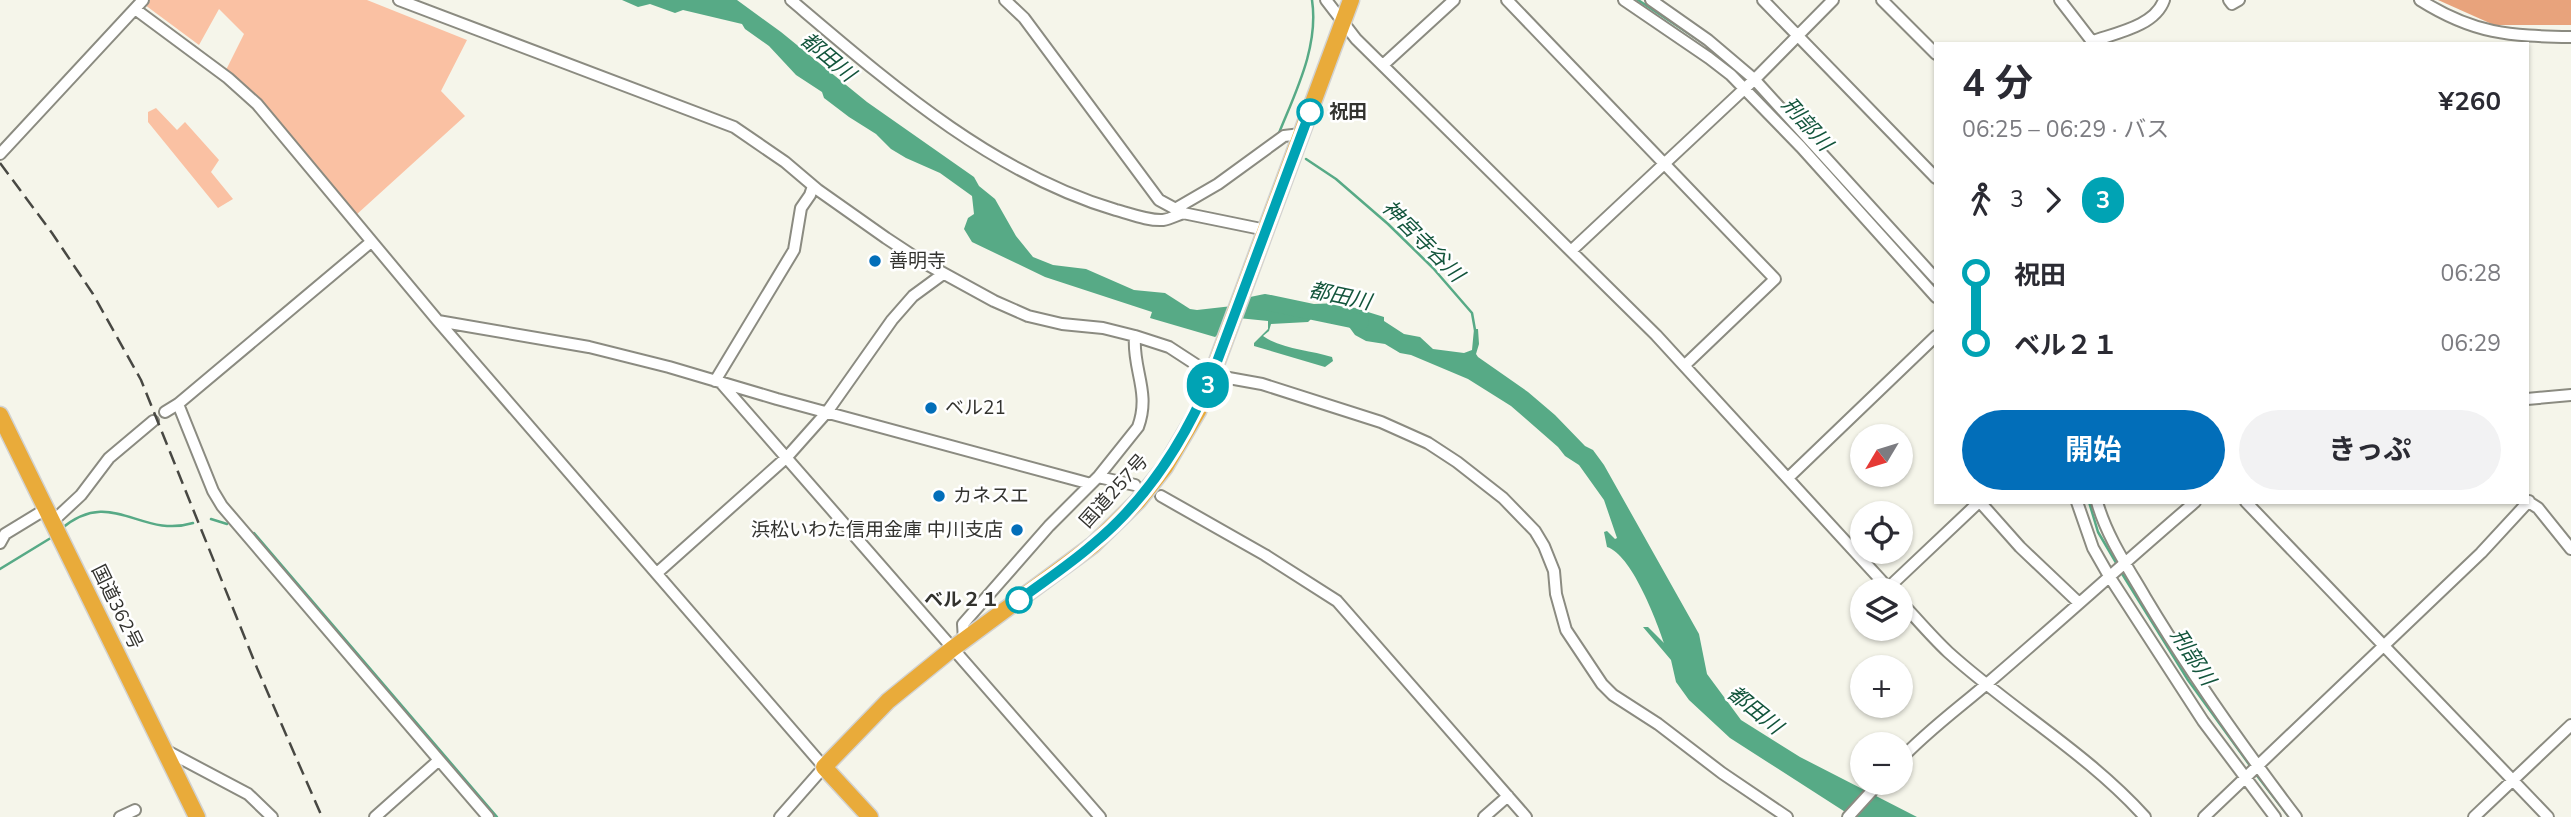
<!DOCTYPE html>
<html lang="ja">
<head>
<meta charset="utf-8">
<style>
  :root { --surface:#fff; --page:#f2f2f3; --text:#2b2b33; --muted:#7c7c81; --accent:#026eb9 }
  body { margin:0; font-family:"Nunito Sans","Noto Sans JP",sans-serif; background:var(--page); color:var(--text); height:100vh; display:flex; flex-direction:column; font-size:26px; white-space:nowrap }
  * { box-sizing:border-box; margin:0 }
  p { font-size:23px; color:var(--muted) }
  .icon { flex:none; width:38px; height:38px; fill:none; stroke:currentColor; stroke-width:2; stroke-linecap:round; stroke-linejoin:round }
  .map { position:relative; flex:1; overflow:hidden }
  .sheet { position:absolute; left:1934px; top:42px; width:595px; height:462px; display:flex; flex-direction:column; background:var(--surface); border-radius:0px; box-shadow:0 2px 5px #0004 }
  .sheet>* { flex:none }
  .badge { padding:0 14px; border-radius:23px; font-size:24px; line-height:46px }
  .needle { width:46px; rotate:232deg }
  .tools { position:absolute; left:1850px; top:424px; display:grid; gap:14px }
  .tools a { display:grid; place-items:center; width:63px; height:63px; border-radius:50%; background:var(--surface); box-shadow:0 2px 5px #0004; font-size:35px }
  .map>.badge { position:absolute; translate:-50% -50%; box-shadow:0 0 0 4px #fff }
  .legs { display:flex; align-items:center; gap:10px; height:77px; padding:0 28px; font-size:23px }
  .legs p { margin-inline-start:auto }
  .headline { display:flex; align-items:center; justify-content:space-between; height:119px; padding:0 28px }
  h1 { font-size:38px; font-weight:700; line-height:52px }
  .cta { display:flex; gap:14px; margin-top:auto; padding:14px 28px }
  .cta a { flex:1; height:80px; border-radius:42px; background:var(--accent); color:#fff; font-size:28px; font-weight:700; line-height:80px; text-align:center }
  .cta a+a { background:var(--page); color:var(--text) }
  ul { padding:0 28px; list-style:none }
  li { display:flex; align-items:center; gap:24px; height:70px; font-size:26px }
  li i { display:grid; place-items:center; width:10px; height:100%; margin:0 9px; background:currentColor }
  li i::after { content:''; width:18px; height:18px; margin:-9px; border:5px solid; border-radius:50%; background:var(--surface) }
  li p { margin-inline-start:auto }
  li:first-child i { background:linear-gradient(#0000 50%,currentColor 0) }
  li:last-child i { background:linear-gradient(currentColor 50%,#0000 0) }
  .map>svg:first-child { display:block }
  .green { fill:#fac1a3 }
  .forest { fill:#e8a37c }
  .water { fill:#57aa86 }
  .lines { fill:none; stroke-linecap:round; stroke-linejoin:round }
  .stream { stroke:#57aa86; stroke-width:2.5 }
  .river { stroke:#57aa86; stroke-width:16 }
  .minor-casing { stroke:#8b8b81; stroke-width:14 }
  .highway-casing { stroke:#d2d2d1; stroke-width:19 }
  .minor { stroke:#fff; stroke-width:10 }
  .highway { stroke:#e9ab3a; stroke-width:16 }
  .rail { stroke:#484843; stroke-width:2.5; stroke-dasharray:14 7; stroke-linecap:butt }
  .line-1-casing { stroke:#fff; stroke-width:16 }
  .line-1 { stroke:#00a3b4; stroke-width:10 }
  .stop-1-dot { fill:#fff; stroke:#00a3b4; stroke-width:3.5 }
  .poi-dot { fill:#026eb9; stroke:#fff; stroke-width:2.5 }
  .labels { text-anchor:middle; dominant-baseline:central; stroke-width:5; stroke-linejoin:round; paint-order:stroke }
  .stop-label { font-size:19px; font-weight:bold; fill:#33332f; stroke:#fff; text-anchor:start }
  .poi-label { font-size:19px; fill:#33332f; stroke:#fff; text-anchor:start }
  .street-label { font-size:19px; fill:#33332f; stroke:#fff }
  .water-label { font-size:21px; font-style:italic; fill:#13553c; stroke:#fff }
</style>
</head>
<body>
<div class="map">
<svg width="2571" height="817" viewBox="0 0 2571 817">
  <rect width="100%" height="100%" fill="#f5f5ea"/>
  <path class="green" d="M142 0H367L467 40 441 91 465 116 356 215 226 70 244 34 219 9 199 45 141 2Z
    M156 108 177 130 185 122 219 160 211 172 233 199 218 208 148 122V112Z"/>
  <path class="forest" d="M2438 0H2571V25H2494Z"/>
  <path class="water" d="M622 0H737L781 32 867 102 974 177 979 186 995 199 1016 236 1033 257 1053 265 1086 269 1134 290 1165 293 1190 309 1197 310 1250 304 1265 306 1339 303 1384 317V321L1404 334 1420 337 1433 349 1464 353 1472 350 1474 329H1478L1479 344 1476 354 1478 357 1528 392 1555 415 1585 446 1593 450 1604 465 1699 634 1707 674 1741 720 1800 757 1917 817H1853L1730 738 1689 700 1676 682 1671 660 1643 627H1648L1664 643C1656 619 1631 554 1607 547L1604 532 1607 531 1615 539 1617 538 1604 500 1579 465 1565 456 1558 447 1511 406 1468 379 1411 355 1400 353 1385 344 1366 341 1355 335 1341 316 1311 319 1308 322 1271 324 1269 331 1263 336C1281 349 1310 350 1332 357L1333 361 1325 367 1254 346V343L1268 329V321L1238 318 1215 337 1150 318 1152 312 1045 277 972 242 964 229 968 218 974 214 972 196 940 173 906 158 891 149 876 134 849 117 824 98 822 92 796 75 769 46 745 29 742 24 683 10 675 13 650 4 638 7Z"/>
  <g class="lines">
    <path class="stream" d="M1638 0 1703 43
      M1737 71 1747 82
      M1752 87 1797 136
      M1279 133C1296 91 1319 46 1312 0
      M1818 158 1864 207
      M1306 159 1336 179 1388 224 1433 268 1472 313 1475 330
      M1892 238 1933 286
      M2089 502 2098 532 2118 566
      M211 519 227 524
      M61 529C112 486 140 539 193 523
      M254 533 497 817
      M0 569 54 536
      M2121 572 2188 680 2251 767
      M2255 773 2289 817"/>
    <path class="river" d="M1236 308 1265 302 1361 322"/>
    <g class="minor-casing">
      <path id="minor" d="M399 0 734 127 785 162 818 190 886 238 921 261 994 301 1028 316 1062 324 1103 328 1135 336
        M791 0C889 83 991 173 1116 210 1131 214 1148 221 1163 220 1170 219 1177 215 1183 213
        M1005 0 1024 18 1159 200 1183 213 1266 230
        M1326 0 1356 39 1656 335 1890 590
        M1507 0 1775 279 1685 365
        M1624 0 1709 58 1731 75 1801 147 1936 297
        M1651 0 1708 40 1754 79 1936 279
        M1763 0 1936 178
        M1882 0 1936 54
        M2060 0 2094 44
        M2229 0 2232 4 2239 0
        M2420 0C2474 34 2509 36 2571 37
        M135 9 228 78 257 104 438 321 824 767 780 817
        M2093 41C2116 33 2155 26 2164 0
        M1383 65 1454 0
        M0 154 143 0
        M1175 209 1218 184 1284 136 1301 134
        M1571 251 1757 77 1833 0
        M438 321 589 347 669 367 777 399 1091 484
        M715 381 794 250 801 208 810 195 813 186
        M722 384 1100 817
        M2527 399 2571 395
        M178 404 213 491 222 506 439 760 375 817
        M165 412 178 404 371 242
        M1098 477 1138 427C1151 392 1132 369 1135 336L1169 347 1212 375 1262 384 1381 422 1428 443 1457 462 1503 498 1535 531 1544 546 1554 571 1556 594 1566 630 1602 684 1613 695 1658 724 1722 773 1787 817
        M1788 478 1936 336
        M1161 496 1265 555 1337 601 1526 817
        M2527 501 2538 508 2571 549
        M1980 502 2020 547 2079 603
        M2077 502 2093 548 2109 576 2203 721 2275 817
        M2097 502C2107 537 2127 566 2145 597 2191 674 2242 746 2296 817
        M2246 502 2548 817
        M51 523 81 495 109 458 153 421
        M0 543 5 534 46 509
        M657 573 787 457 827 412 892 320 913 296 943 274
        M1888 588 1979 502
        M1900 601C1916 618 1931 636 1948 652 2012 710 2087 753 2145 817
        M964 640 963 624 1049 526 1098 477 1135 485
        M165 750 248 794 272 817
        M439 760 488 817
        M1900 760C1927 731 1959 708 1989 682 2058 623 2126 561 2195 502
        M120 817 135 810
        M1484 817 1508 796
        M1848 817 1880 782
        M2204 817 2481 553 2529 501
        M2474 817 2571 725"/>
    </g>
    <g class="highway-casing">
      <path id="highway" d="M0 415 197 817
        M870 817 824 767 888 701 952 649 1093 545 1138 501 1165 467 1198 411 1212 375 1351 0"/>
    </g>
    <use href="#minor" class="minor"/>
    <use href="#highway" class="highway"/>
    <path class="rail" d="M0 163 52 233 93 294 141 380 257 668 322 817"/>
  </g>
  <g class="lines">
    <g class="line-1-casing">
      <path id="line-1" d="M1019 600C1043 582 1069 565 1092 545 1147 500 1185 440 1212 375L1310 112"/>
    </g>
    <use href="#line-1" class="line-1"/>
  </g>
  <g class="stop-1-dot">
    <circle cx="1310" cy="112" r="12"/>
    <circle cx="1019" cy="600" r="12"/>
  </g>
  <g class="poi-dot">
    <circle cx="875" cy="261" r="7"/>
    <circle cx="931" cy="408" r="7"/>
    <circle cx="939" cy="496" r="7"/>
    <circle cx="1017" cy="530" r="7"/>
  </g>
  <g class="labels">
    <g class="stop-label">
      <text x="1329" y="112">祝田</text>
      <text x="1000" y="600" text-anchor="end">ベル２１</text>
    </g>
    <g class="poi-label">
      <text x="889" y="261">善明寺</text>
      <text x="945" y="408">ベル21</text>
      <text x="953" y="496">カネスエ</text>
      <text x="1003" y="530" text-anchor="end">浜松いわた信用金庫 中川支店</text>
    </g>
    <g class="street-label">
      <text transform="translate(1114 491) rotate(-48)">国道257号</text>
      <text transform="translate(117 607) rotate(64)">国道362号</text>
    </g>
    <g class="water-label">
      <text transform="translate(828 57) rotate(40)">都田川</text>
      <text transform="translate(1807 124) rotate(48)">刑部川</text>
      <text transform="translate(1423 241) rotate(45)">神宮寺谷川</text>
      <text transform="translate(1340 296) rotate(12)">都田川</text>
      <text transform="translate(2193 657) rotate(57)">刑部川</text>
      <text transform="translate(1755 710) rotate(39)">都田川</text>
    </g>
  </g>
</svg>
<div class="tools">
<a><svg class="needle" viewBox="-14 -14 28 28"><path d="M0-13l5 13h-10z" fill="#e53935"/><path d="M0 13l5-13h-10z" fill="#7c7c81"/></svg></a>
<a><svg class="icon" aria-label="locate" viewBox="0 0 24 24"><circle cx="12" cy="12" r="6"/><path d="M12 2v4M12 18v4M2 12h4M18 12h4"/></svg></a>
<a><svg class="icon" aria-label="layers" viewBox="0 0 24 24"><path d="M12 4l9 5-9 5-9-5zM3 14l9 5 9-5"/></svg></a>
<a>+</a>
<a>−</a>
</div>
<b class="badge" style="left:1208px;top:385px;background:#00a3b4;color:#fff">3</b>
<section class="sheet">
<div class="headline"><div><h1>4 分</h1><p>06:25 – 06:29 · バス</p></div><b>¥260</b></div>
<div class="legs"><svg class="icon" aria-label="walk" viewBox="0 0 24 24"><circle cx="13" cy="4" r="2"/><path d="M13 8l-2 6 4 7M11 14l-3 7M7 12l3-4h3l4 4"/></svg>3<svg class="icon" aria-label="forward" viewBox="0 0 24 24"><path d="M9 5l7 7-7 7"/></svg><b class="badge" style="background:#00a3b4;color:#fff">3</b></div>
<ul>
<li><i style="color:#00a3b4"></i><b>祝田</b><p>06:28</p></li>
<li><i style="color:#00a3b4"></i><b>ベル２１</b><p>06:29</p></li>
</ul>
<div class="cta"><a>開始</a><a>きっぷ</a></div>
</section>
</div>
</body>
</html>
